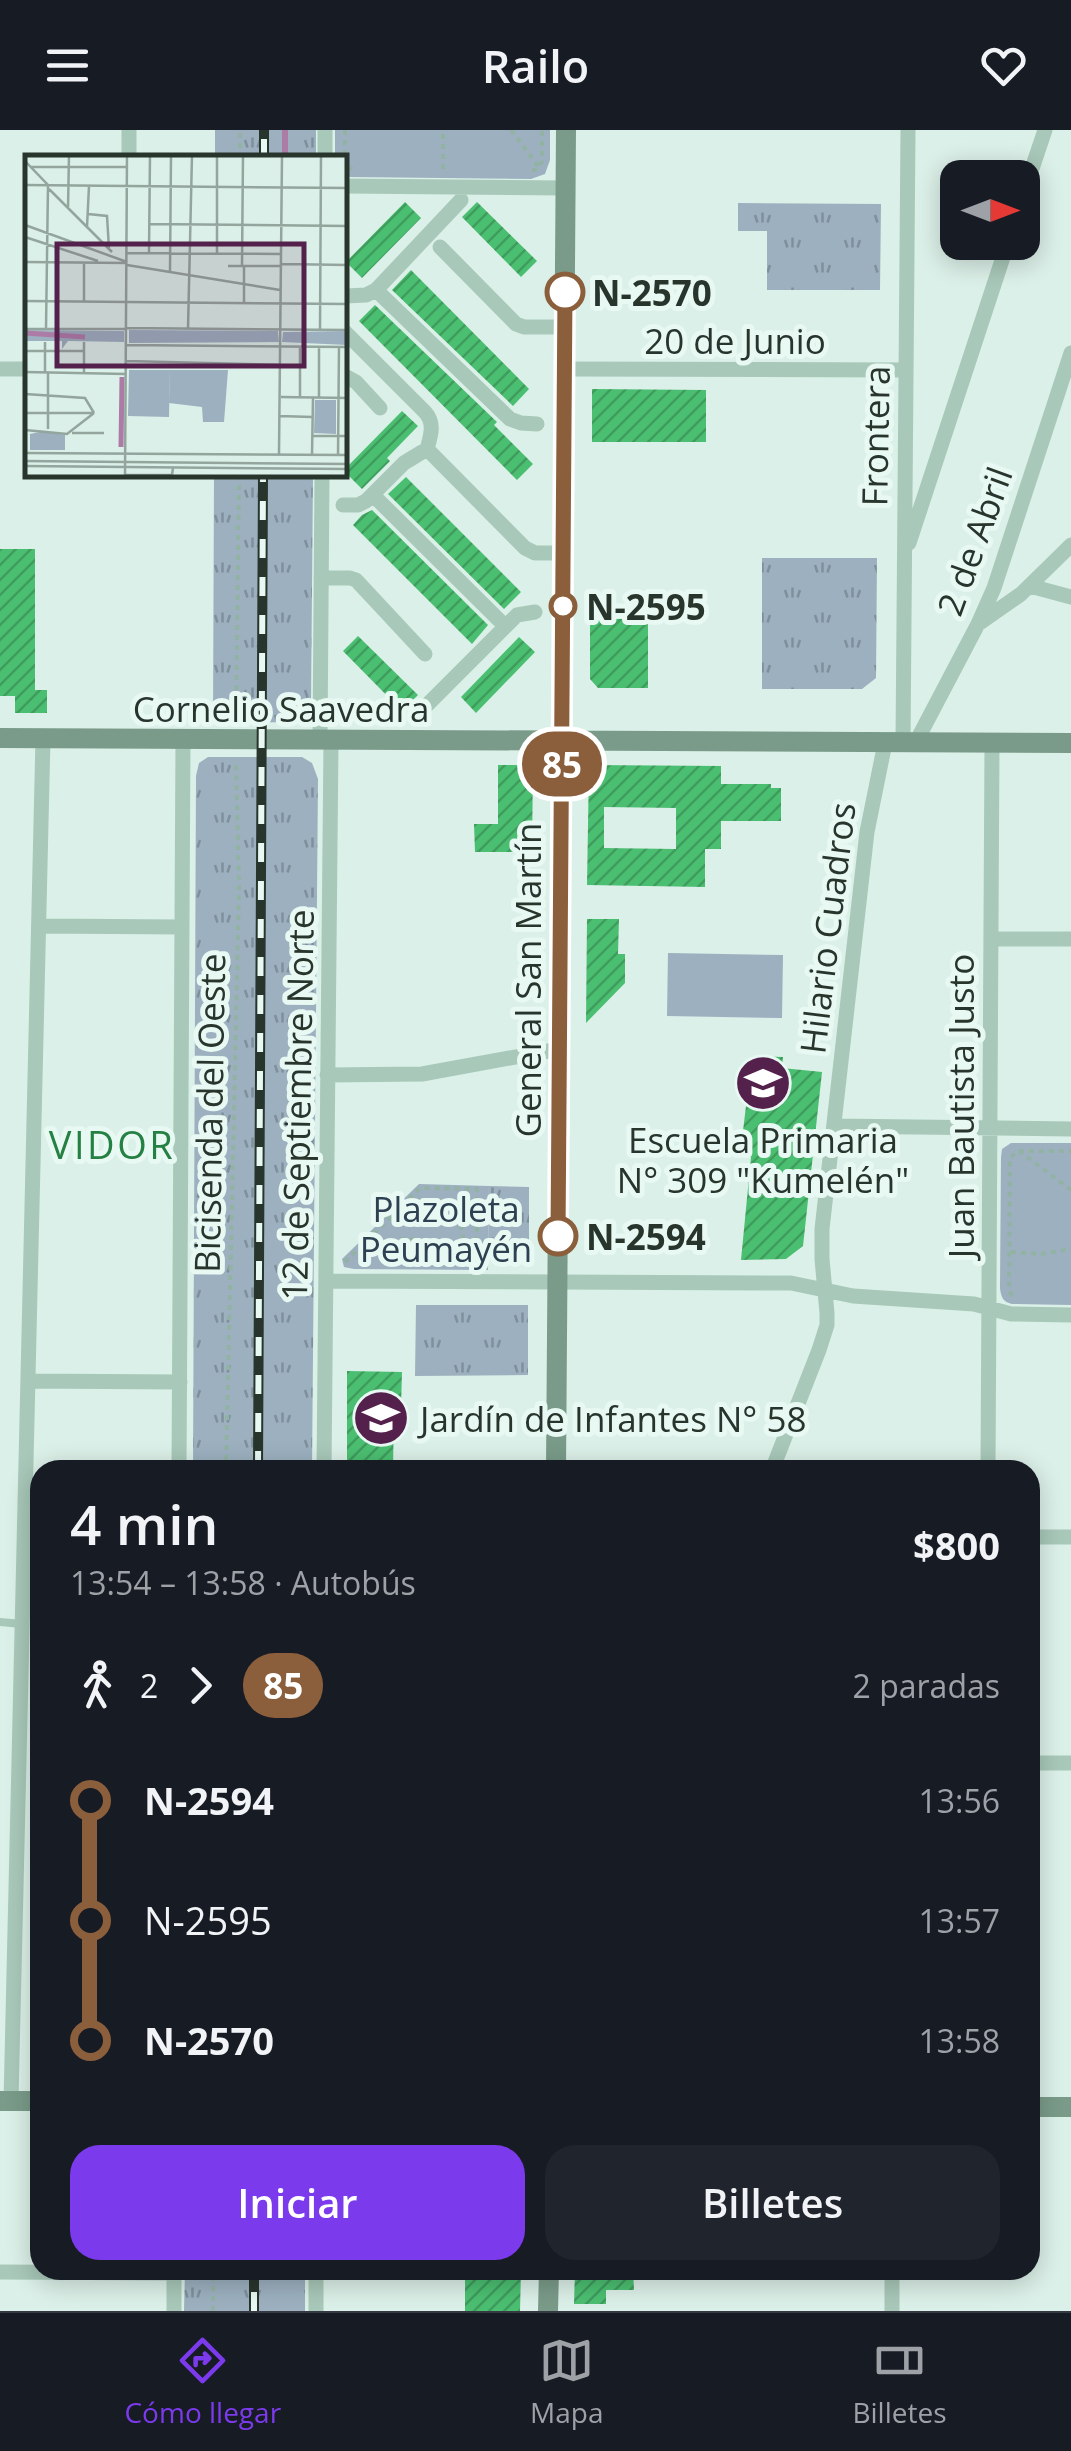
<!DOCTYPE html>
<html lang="es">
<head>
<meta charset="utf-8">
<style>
  :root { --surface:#171b24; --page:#20242c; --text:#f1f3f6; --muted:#9ea1a6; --line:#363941; --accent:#7c3aed }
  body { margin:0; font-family:"Open Sans",sans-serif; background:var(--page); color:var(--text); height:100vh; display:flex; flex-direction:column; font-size:38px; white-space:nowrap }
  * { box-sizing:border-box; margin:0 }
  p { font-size:32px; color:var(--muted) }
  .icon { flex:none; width:55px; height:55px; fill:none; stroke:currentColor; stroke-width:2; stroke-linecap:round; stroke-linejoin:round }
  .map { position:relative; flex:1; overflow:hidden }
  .drawer { position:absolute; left:30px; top:1330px; width:1010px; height:820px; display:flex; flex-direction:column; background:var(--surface); border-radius:30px; box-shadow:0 5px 25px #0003 }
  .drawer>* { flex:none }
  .badge { padding:0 20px; border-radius:32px; font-size:35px; line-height:65px }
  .needle { width:65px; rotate:90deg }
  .tools { position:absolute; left:940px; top:30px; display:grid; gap:20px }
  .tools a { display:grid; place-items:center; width:100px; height:100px; border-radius:20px; background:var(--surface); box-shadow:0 5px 25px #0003; font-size:50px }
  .map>.badge { position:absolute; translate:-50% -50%; box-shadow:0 0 0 5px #fff }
  .legs { display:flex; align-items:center; gap:15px; height:110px; padding:0 40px; font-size:32px }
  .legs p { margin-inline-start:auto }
  .summary { display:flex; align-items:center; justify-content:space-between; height:170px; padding:0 40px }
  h1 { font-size:55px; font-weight:600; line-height:75px }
  .button { display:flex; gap:20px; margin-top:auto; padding:20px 40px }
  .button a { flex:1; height:115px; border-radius:30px; background:var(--accent); color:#fff; font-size:40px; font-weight:600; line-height:115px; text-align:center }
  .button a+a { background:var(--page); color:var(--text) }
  ul { padding:0 40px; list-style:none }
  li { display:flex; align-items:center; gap:35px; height:120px; font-size:38px }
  li i { display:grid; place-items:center; width:15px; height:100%; margin:0 12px; background:currentColor }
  li i::after { content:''; width:25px; height:25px; margin:-12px; border:8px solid; border-radius:50%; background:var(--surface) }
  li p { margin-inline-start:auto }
  li:first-child i { background:linear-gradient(#0000 50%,currentColor 0) }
  li:last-child i { background:linear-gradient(currentColor 50%,#0000 0) }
  header { display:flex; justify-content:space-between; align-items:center; height:130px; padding:0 40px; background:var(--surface); font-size:45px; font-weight:600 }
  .tab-bar { display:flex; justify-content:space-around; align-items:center; height:140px; border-top:2px solid var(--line); background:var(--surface); font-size:28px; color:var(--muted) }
  .tab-bar a { display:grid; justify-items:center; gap:5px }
  .tab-bar .current { color:var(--accent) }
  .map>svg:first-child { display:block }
  .grass { fill:url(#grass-tufts) }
  .park { fill:#9cb0bf }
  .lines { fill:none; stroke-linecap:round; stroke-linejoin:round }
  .stream { stroke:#ac7ca6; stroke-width:6 }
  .building { fill:url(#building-hatch); fill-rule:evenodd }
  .path { stroke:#92b3a3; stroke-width:4; stroke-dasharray:5 5; stroke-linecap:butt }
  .lane { stroke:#a8c8b9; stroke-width:8 }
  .street { stroke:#a8c8b9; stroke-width:15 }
  .secondary { stroke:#7a9b89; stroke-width:20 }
  .rail-casing { stroke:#28352d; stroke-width:10 }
  .rail { stroke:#e8f8f2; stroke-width:6; stroke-dasharray:19; stroke-linecap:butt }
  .line-1-casing { stroke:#fff; stroke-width:22 }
  .line-1 { stroke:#8b5e3c; stroke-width:15 }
  .stop-1-dot { fill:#fff; stroke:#8b5e3c; stroke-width:5 }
  .labels { text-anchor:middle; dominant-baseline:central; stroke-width:10; stroke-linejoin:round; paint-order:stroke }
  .stop-label { font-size:35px; font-weight:bold; fill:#28352d; stroke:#e8f8f2; text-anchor:start }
  .street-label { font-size:35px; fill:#28352d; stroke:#e8f8f2 }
  .poi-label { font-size:35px; fill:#28352d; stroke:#e8f8f2 }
  .park-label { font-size:35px; fill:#2d4152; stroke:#e8f8f2 }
  .neighbourhood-label { font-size:38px; letter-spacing:2.5px; fill:#258043; stroke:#e8f8f2 }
  .inset-river { fill:none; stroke:#ac7ca6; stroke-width:5 }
  .inset-road { fill:none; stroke:#93a59d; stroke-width:2.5 }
  .view { fill:#54204c; fill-opacity:0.15; stroke:#54204c; stroke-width:5 }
  .inset-edge { fill:none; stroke:#28352d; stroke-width:5 }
</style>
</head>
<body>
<header><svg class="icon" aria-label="menu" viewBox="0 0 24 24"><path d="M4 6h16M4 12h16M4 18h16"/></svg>Railo<svg class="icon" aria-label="heart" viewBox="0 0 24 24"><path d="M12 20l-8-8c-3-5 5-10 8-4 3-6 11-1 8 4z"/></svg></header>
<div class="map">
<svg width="1071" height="2181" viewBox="0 0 1071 2181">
  <defs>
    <pattern id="grass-tufts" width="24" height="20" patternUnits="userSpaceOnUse" patternTransform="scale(2.5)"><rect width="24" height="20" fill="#9cb0bf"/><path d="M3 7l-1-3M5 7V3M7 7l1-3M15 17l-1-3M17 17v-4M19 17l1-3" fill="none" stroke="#7f909c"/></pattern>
    <pattern id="building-hatch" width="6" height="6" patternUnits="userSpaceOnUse" patternTransform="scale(2.5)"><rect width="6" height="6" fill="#4bbf71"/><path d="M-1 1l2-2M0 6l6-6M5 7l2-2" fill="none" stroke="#3e9c5d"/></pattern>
  </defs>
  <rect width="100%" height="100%" fill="#dbf0e8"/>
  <path class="grass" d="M215 0H316V27H215Z
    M738 73 881 74 880 160H767V101H738Z
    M214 345H313L311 573 306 588 297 592 213 593Z
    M762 428H877L876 548 862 559H762Z
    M208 627H302L312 633 318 649 312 1340H193L196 646 199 633Z
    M489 1056 529 1057V1122L517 1131H488Z
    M416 1175H528V1245L415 1246Z
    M185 2140H305V2181H184Z"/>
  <path class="park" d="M335 0H550V30L545 44 531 49 350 47 345 46V28L335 27Z
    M668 823 783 825 782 888 667 886Z
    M1011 1013H1071V1175L1012 1174C1003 1172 1001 1167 1000 1158L1001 1027 1002 1019Z
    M419 1054 489 1056 488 1140 354 1139 344 1137 342 1129Z"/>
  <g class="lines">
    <path class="stream" d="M285 28V0"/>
  </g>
  <path class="building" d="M405 72 421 88 362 148 346 132Z
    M477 72 537 131 521 147 462 87Z
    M411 140 529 259 513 276 392 160Z
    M375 175 497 292 494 295 533 334 517 350 359 191Z
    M592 259 706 260V312H592Z
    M402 281 418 296 387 328 390 331 362 359 345 342V339Z
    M406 347 521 462 504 479 388 364Z
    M372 380 488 495 472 514 353 395 362 385Z
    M0 419H35V560H47V583H15V566H0Z
    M590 489H648V558H598L590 549Z
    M358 506 418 565 402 581 343 521Z
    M519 507 535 522 476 583 461 567Z
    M498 635H533L532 722H475L474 694H498Z
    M589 635 721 636V654H771V658H781V691H721V719H705V757L587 755ZM604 677 676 678V719L604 718Z
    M587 789H619L618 824H625V853L586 893Z
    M752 926 783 927 782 938 822 942 803 1116 786 1129 741 1130 751 1027 740 1026Z
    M347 1241 402 1242 401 1277H394L393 1340H357V1330H347Z
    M465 2140H521L520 2181H465Z
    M575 2140H633L634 2160H606V2174H574Z"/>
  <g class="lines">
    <path class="path" d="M345 0V33L352 39
      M511 0 538 36
      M240 28V0
      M443 39V0
      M532 40H535L542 32V0
      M236 590 239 345
      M1019 1021 1071 1060
      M407 1071H463L461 1100 468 1127
      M398 1110V1135
      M1011 1122 1041 1124 1071 1119
      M345 1132 420 1058 477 1059V1135
      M364 1136C365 1129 365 1126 370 1120 384 1104 432 1108 450 1117 457 1120 464 1126 470 1131
      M1012 1166 1009 1159 1010 1028 1018 1021H1071
      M226 1340 239 757 236 630
      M213 2181V2140"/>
    <path class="lane" d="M0 1492 22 1494"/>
    <path class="street" d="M129 28V0
      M325 28V0
      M345 56 566 58
      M1022 68 1045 0
      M440 117 516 194 524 197H565
      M376 160 510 289 521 293 537 294
      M346 166 366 165 376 160 461 70
      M0 239H28
      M565 239 906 240
      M345 246 356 252 380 278
      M427 319 525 418 535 423H563
      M373 365 505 496
      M343 375H358L366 371 404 333 427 319C431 305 435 293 425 282L345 202
      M909 413 1008 112
      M321 448H350L356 450 425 524
      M1030 456 1071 467
      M978 494 1021 464 1071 415
      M415 587 517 485 535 482
      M320 611 322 345
      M916 612 978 494 994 458 1071 223
      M903 613 908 0
      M39 796 182 797
      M991 809H1071
      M327 945 422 944 559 919
      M834 996 1071 999
      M326 1151 791 1153 853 1166 974 1174 1011 1184 1071 1185
      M28 1251 180 1252
      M179 1340 183 610
      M324 1340 331 611
      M772 1340 819 1220 827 1195V1183L822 1129V1099L867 702 885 613
      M988 1340 992 613
      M1030 1407H1071
      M1030 1633H1071
      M11 1971 43 608
      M0 2142 174 2143
      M174 2181V2140
      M316 2181V2140
      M892 2181V2140"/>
    <path class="secondary" d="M0 608 1071 613
      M556 1340 566 0
      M0 1971H40
      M1030 1977H1071
      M548 2181 549 2140"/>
    <g class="rail-casing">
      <path id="rail" d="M264 28V0
        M258 1340 263 345
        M254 2181V2140"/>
    </g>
    <use href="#rail" class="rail"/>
  </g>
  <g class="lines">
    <g class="line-1-casing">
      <path id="line-1" d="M558 1106 565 162"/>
    </g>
    <use href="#line-1" class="line-1"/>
  </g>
  <defs>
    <g id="school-disc" transform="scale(2.875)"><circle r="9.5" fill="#54204c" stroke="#e8f8f2"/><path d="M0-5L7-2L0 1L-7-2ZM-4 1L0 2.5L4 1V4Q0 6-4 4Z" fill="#fff"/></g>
  </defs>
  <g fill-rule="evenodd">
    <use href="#school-disc" x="763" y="953"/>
    <use href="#school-disc" x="381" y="1288"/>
  </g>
  <g class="stop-1-dot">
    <circle cx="565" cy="162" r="18"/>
    <circle cx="563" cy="476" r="12"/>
    <circle cx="558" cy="1106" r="18"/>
  </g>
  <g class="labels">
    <g class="stop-label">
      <text x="592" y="162">N-2570</text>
      <text x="586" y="476">N-2595</text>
      <text x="586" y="1106">N-2594</text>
    </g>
    <g class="street-label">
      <text x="735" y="210">20 de Junio</text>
      <text transform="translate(875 306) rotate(-89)">Frontera</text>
      <text transform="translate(974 411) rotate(-70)">2 de Abril</text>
      <text x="281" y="578">Cornelio Saavedra</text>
      <text transform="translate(827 798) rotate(-83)">Hilario Cuadros</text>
      <text transform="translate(527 850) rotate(-90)">General San Martín</text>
      <text transform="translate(297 975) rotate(-89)">12 de Septiembre Norte</text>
      <text transform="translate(960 976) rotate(-90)">Juan Bautista Justo</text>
      <text transform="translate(209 983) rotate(-89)">Bicisenda del Oeste</text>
    </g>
    <g class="poi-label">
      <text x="763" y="1009">Escuela Primaria<tspan x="763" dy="40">N° 309 "Kumelén"</tspan></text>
      <text x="420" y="1288" text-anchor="start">Jardín de Infantes N° 58</text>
    </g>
    <g class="park-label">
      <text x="446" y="1078">Plazoleta<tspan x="446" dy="40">Peumayén</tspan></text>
    </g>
    <g class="neighbourhood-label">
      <text x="112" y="1014">VIDOR</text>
    </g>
  </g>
  <g transform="translate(25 25)">
    <rect width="322" height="322" fill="#dbf0e8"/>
    <path d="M0 175 99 176V187L43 186 37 194V186H0ZM104 175 253 176 254 187 104 188ZM322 176V190L257 187 258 177ZM145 215H203L199 267H178L177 252 144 248Z" fill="#9cb0bf"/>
    <path d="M104 215H145L144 262 103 261ZM290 245H311V279L289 278ZM19 276 40 280V295H5V279Z" fill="#9cb0bf"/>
    <path class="inset-river" d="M0 178 60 182M96 292 97 222"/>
    <path class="inset-road" d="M0 6 23 30 21 174M6 12H102M0 30 323 33M24 34 87 97M43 54 44 0M63 59 82 61 84 94M124 69 323 71M0 70 102 107M62 72 64 31M0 82 73 106M124 97 125 0M102 98 256 99M192 99V0M0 107 102 108M256 109 323 110M102 110 255 135M203 111H256M217 111 218 0M145 116 146 0M0 146 323 149M59 147V108M219 148V111M101 173 323 175M0 174H101M163 174 167 0M295 175 296 0M20 187V218M59 187V218M101 190 323 192M0 196H59M101 206 256 210M0 217 101 219M23 218V274M0 239 60 243 69 258M256 242 323 243M275 242V191M294 242V191M0 258H69M255 261 287 262M0 275 42 279 69 258M47 278H79M287 281H323M0 298 323 300M254 299 257 0M287 300 288 243M313 300 314 191M0 306 323 309M0 311 323 314M100 320H147L148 313M100 322 102 0"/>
    <path class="view" d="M32 89H279V211H32Z"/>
    <rect width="322" height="322" class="inset-edge"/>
  </g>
</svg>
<div class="tools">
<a><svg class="needle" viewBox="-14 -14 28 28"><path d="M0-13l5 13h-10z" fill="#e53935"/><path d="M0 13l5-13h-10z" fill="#9ea1a6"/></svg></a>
</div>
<b class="badge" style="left:562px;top:634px;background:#8b5e3c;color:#fff">85</b>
<section class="drawer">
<div class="summary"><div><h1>4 min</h1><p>13:54 – 13:58 · Autobús</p></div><b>$800</b></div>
<div class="legs"><svg class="icon" aria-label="walk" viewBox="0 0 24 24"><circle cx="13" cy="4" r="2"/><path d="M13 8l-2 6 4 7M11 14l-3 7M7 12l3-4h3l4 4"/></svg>2<svg class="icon" aria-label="forward" viewBox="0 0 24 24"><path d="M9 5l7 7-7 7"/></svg><b class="badge" style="background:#8b5e3c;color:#fff">85</b><p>2 paradas</p></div>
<ul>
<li><i style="color:#8b5e3c"></i><b>N-2594</b><p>13:56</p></li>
<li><i style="color:#8b5e3c"></i><span>N-2595</span><p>13:57</p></li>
<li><i style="color:#8b5e3c"></i><b>N-2570</b><p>13:58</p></li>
</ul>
<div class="button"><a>Iniciar</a><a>Billetes</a></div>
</section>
</div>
<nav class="tab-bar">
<a class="current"><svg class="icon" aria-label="directions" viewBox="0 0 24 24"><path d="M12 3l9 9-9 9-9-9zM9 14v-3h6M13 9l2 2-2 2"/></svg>Cómo llegar</a>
<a><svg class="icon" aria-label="map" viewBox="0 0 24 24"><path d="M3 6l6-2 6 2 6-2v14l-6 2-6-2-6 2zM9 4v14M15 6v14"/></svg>Mapa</a>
<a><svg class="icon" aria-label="tickets" viewBox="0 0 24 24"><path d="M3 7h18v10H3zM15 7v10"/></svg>Billetes</a>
</nav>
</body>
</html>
